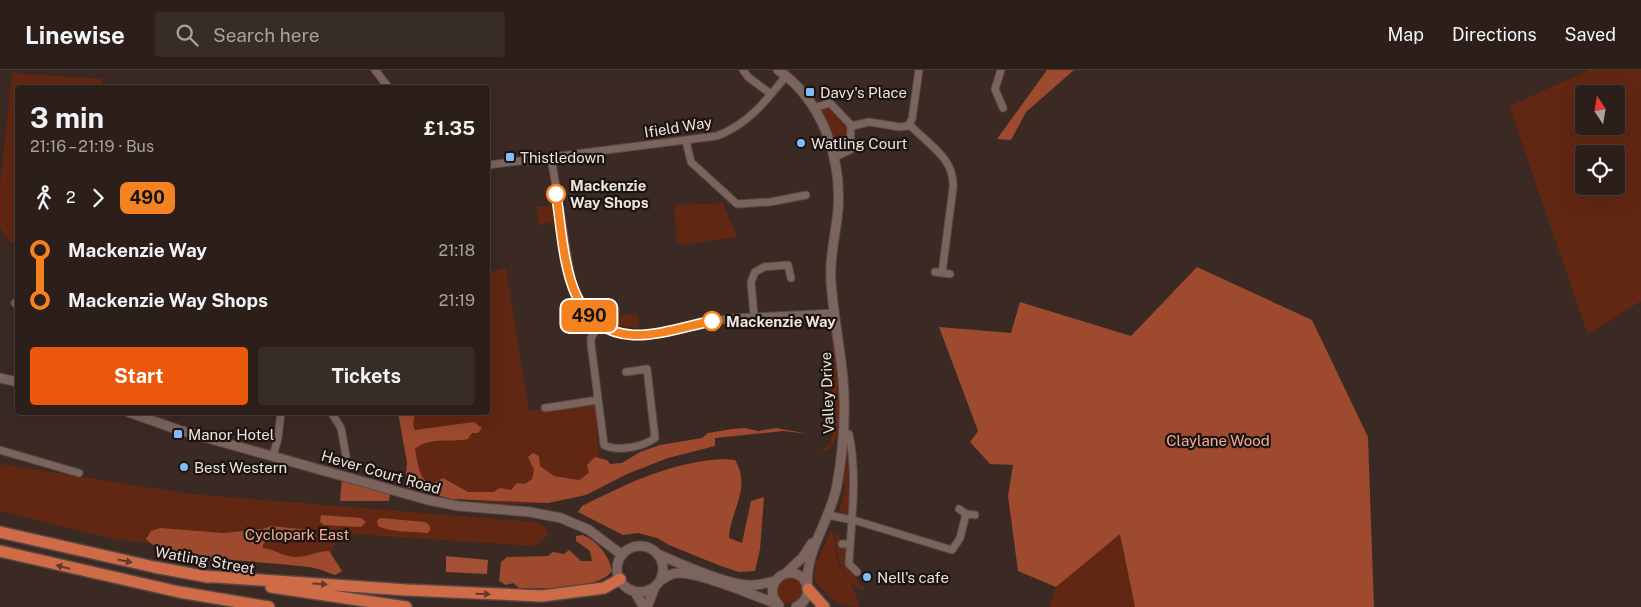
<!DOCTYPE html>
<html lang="en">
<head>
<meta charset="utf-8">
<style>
  :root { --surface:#2c1f1a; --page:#382c27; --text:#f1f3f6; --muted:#a6a2a2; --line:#483d39; --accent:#ea580c }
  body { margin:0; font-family:"Public Sans",sans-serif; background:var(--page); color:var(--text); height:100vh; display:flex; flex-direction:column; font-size:19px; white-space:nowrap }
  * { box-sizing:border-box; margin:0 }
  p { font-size:16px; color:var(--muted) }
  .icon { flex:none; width:28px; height:28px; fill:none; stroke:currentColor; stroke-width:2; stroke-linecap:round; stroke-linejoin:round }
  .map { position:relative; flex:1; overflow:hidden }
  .details { position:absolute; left:15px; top:15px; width:475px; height:330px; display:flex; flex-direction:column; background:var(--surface); border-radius:5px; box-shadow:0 5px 20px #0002,0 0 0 1px var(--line) }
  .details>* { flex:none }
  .badge { padding:0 10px; border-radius:8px; font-size:18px; line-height:32px }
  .needle { width:32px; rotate:348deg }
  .controls { position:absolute; left:1575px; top:15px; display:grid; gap:10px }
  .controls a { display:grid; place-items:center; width:50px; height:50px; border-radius:5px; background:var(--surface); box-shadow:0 5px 20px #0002,0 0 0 1px var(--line); font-size:25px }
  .map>.badge { position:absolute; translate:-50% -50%; box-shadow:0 0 0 2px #fff }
  .legs { display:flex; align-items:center; gap:8px; height:55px; padding:0 15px; font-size:16px }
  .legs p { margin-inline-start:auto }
  .headline { display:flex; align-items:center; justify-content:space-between; height:85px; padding:0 15px }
  h1 { font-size:28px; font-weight:700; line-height:38px }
  .cta { display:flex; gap:10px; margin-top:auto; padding:10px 15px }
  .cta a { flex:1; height:58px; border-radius:5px; background:var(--accent); color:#fff; font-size:20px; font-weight:700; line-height:58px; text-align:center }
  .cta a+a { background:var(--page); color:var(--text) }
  ul { padding:0 15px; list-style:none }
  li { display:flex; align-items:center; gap:18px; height:50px; font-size:19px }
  li i { display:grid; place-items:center; width:8px; height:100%; margin:0 6px; background:currentColor }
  li i::after { content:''; width:12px; height:12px; margin:-6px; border:4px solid; border-radius:50%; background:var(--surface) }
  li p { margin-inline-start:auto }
  li:first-child i { background:linear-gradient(#0000 50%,currentColor 0) }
  li:last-child i { background:linear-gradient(currentColor 50%,#0000 0) }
  header { display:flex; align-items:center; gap:30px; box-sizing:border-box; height:70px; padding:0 25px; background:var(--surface); border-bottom:1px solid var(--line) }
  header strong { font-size:24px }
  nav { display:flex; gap:28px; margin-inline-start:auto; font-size:18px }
  .search { width:350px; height:45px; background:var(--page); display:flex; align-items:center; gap:12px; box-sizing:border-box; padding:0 18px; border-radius:5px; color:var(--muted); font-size:19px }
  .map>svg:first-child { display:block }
  .green { fill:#612712; fill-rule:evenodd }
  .forest { fill:#9d4a2e }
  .water { fill:#a45034 }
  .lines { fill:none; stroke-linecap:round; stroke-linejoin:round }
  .minor-casing { stroke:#574843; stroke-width:9 }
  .tertiary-casing { stroke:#574843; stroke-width:11 }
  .trunk-casing { stroke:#574843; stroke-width:14 }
  .minor { stroke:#7a645d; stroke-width:7 }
  .tertiary { stroke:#7a645d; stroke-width:9 }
  .trunk { stroke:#d06b48; stroke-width:11 }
  .oneway { fill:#643727 }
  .line-1-casing { stroke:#fff; stroke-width:11 }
  .line-1 { stroke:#f58220; stroke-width:8 }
  .poi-dot { fill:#80bdfa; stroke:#1c1411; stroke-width:2 }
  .stop-1-dot { fill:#fff; stroke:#f58220; stroke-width:2.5 }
  .labels { text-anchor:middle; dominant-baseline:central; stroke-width:4.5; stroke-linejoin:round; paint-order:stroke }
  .poi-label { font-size:15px; fill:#efe3df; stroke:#1c1411; text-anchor:start }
  .street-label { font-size:15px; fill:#efe3df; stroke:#1c1411 }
  .stop-label { font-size:15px; font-weight:bold; fill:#efe3df; stroke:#1c1411; text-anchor:start }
  .park-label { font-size:15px; fill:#f3ad96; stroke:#1c1411 }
</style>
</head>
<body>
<header>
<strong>Linewise</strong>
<div class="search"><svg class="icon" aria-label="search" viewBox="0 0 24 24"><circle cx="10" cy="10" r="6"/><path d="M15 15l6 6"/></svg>Search here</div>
<nav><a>Map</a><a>Directions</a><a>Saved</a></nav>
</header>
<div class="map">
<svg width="1641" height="537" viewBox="0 0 1641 537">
  <rect width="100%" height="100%" fill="#3b2923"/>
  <path class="green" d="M1590 0H1641V231L1588 265 1509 36ZM1584 24H1616V56H1584ZM1584 84H1616V116H1584Z
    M12 3 103 9 101 17 18 18 17 174 9 172 0 158V116Z
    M827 35 849 56 847 80 840 81 837 79 822 43V38Z
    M723 133 737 167 681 175 677 173 674 135Z
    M551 135 554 152 539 155 536 137Z
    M506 198 529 341 595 333 602 416C547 446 464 432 405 417L407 392 398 343 488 342V202Z
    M637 243 639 258 619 256 600 248Z
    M829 251 832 254C835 278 848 361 831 377 828 381 822 381 817 382L830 375 836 348 835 351 831 348 834 289Z
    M847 369 851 386 850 441 845 444 839 441 846 414 842 413Z
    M0 394 191 424 535 452 542 455 549 464 534 476 338 463 328 498 155 477 149 473 117 470 0 441Z
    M832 458 838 493 852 515 860 537C839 537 824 526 814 508L816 494Z
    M835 462 841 470V476L847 480 848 500 859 511V515L863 517V520C840 513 836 482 835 462Z
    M1120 463 1135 537H1049L1056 517Z
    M777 521a13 13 0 1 1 26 0a13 13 0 1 1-26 0Z"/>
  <path class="forest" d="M1047 0H1074L1026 42 1011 70 997 69Z
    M1197 197 1312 250 1368 367 1374 537H1135L1120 464 1056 517 1018 501 1008 426 1013 395 990 394 970 372 978 361 939 257 1011 263 1020 232 1131 266Z
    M398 343H415L413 356 415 360 474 352 482 358 478 363H472L468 369C450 373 431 366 415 379 417 391 419 408 430 415L443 408 468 422H493L500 418 511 420 517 413 525 414 532 409 534 400 528 387 533 383 539 386 540 396 554 406 579 410 589 403 587 395 595 387 607 390 610 394 622 393 640 382 660 375 702 368 708 363 732 359 745 358 758 361 776 358 809 364 784 361 715 368V376L668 388 627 404 586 425 548 433 452 429 405 417 407 392Z
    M723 389 735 390C752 418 730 441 729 468L742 473 751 431 764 427 760 479 755 501 739 502 718 495 669 475 657 468 638 463 623 465 578 442 582 436C628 413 671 392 723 389Z
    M342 409 390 424 389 431H340Z
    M321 445 361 448 366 452 361 457 324 455 320 452Z
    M381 448 425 452 430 456V461L427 463C411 461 392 463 378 456L377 450Z
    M271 456 311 460 315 468 293 464 288 467 275 463 263 474V478C273 479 283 486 293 487 306 488 316 481 329 481L342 501 335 505C328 503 321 499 314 498 284 492 161 490 146 469L151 461 160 458 223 463 263 459Z
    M583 465C598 472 609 485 612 501 597 521 542 518 519 518L513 513 506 515 499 511 501 492 507 487 548 486 553 482 564 484 569 480 581 491H592L590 481 576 471V466Z"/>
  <path class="water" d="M446 486 488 490 487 504 446 502Z"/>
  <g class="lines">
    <g class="minor-casing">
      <path id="minor" d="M375 0 389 18
        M743 0 748 7 771 24
        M1001 0 995 19 1003 38
        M814 38 830 33 851 55 850 80 835 87
        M909 54C927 74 955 87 953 118L942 203
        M852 56 869 52 900 57 908 56 912 49 919 0
        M686 71 691 92 737 134 770 132 806 125
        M551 87 573 220 585 242 606 258 622 263 640 265 732 248 835 243
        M488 95 717 66C748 54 766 31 786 6
        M935 202 950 204
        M15 233 18 235
        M754 246 751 212 755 202 764 197 788 195 791 208
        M599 254 591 268V274L604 375C617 382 643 377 655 368L647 299 626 302
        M545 338 598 330
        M331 342 341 358 346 386
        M843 362 849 364C858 407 851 451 849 494L857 502
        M0 380 79 403
        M273 386 278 368 281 342
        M966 444 975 445
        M828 445 857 451 952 480 960 468 966 444 959 439
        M842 474H850"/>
    </g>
    <g class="tertiary-casing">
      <path id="tertiary" d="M778 0C822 30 842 88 838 140 836 164 829 187 831 211 833 244 840 276 843 309 846 343 843 381 837 415 831 450 803 483 808 519
        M0 308 18 312
        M128 342 179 360 428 430 458 436 530 442 561 448 589 460 622 485
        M617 499a23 23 0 1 1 46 0a23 23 0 1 1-46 0Z
        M658 484C678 493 727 514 748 515 757 516 766 513 775 511
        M786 503 803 487 812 473
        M660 511C666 507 671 503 678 503 697 501 759 527 779 535
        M634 521 644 537
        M779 535C761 518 784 492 803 508 811 519 808 531 796 537
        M647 537 655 517"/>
    </g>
    <g class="trunk-casing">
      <path id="trunk" d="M0 462 154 497 208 507
        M0 481 179 522 269 537
        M202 506 407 520 542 526 604 518 620 509
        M271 517 406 537
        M808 519 824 537"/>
    </g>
    <use href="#minor" class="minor"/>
    <use href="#tertiary" class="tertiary"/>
    <use href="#trunk" class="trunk"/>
  </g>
  <defs><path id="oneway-solid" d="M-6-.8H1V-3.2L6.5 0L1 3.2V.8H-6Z" transform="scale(1.25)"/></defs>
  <g class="oneway">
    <use href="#oneway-solid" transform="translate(125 491) rotate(12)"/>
    <use href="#oneway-solid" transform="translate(63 497) rotate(-166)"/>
    <use href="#oneway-solid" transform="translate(320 514) rotate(4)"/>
    <use href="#oneway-solid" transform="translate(483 524) rotate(2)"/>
  </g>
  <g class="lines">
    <g class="line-1-casing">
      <path id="line-1" d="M556 124C565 176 562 261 633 265 659 266 687 256 712 251"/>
    </g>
    <use href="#line-1" class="line-1"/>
  </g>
  <g class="poi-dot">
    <rect x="805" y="17" width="10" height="10" rx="2.5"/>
    <circle cx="801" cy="73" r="5"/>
    <rect x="505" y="82" width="10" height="10" rx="2.5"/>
    <rect x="173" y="359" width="10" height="10" rx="2.5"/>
    <circle cx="184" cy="397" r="5"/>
    <circle cx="867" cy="507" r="5"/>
  </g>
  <g class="stop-1-dot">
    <circle cx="556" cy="124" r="9"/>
    <circle cx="712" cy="251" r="9"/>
  </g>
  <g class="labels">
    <g class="poi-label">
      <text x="820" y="22">Davy's Place</text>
      <text x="811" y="73">Watling Court</text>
      <text x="520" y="87">Thistledown</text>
      <text x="188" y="364">Manor Hotel</text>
      <text x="194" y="397">Best Western</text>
      <text x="877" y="507">Nell's cafe</text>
    </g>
    <g class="street-label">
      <text transform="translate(678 57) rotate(-9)">Ifield Way</text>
      <text transform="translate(827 323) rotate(-92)">Valley Drive</text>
      <text transform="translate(381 402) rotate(16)">Hever Court Road</text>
      <text transform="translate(205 490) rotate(10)">Watling Street</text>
    </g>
    <g class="stop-label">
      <text x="570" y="115">Mackenzie<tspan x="570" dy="17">Way Shops</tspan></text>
      <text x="726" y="251">Mackenzie Way</text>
    </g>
    <g class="park-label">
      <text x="1218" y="370">Claylane Wood</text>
      <text x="297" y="464">Cyclopark East</text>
    </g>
  </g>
</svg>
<div class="controls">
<a><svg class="needle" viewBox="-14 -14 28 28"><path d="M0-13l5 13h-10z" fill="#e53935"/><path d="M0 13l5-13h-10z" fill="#a6a2a2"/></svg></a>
<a><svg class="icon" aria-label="locate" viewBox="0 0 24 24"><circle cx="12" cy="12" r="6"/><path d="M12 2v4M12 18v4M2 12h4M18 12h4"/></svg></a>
</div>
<b class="badge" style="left:589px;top:246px;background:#f58220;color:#111">490</b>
<section class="details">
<div class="headline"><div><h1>3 min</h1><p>21:16 – 21:19 · Bus</p></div><b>£1.35</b></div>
<div class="legs"><svg class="icon" aria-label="walk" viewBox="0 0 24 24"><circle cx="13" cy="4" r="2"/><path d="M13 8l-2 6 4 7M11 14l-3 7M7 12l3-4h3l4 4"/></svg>2<svg class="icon" aria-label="forward" viewBox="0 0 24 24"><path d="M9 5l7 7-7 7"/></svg><b class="badge" style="background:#f58220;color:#111">490</b></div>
<ul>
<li><i style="color:#f58220"></i><b>Mackenzie Way</b><p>21:18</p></li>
<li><i style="color:#f58220"></i><b>Mackenzie Way Shops</b><p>21:19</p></li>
</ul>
<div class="cta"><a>Start</a><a>Tickets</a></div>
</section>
</div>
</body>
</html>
